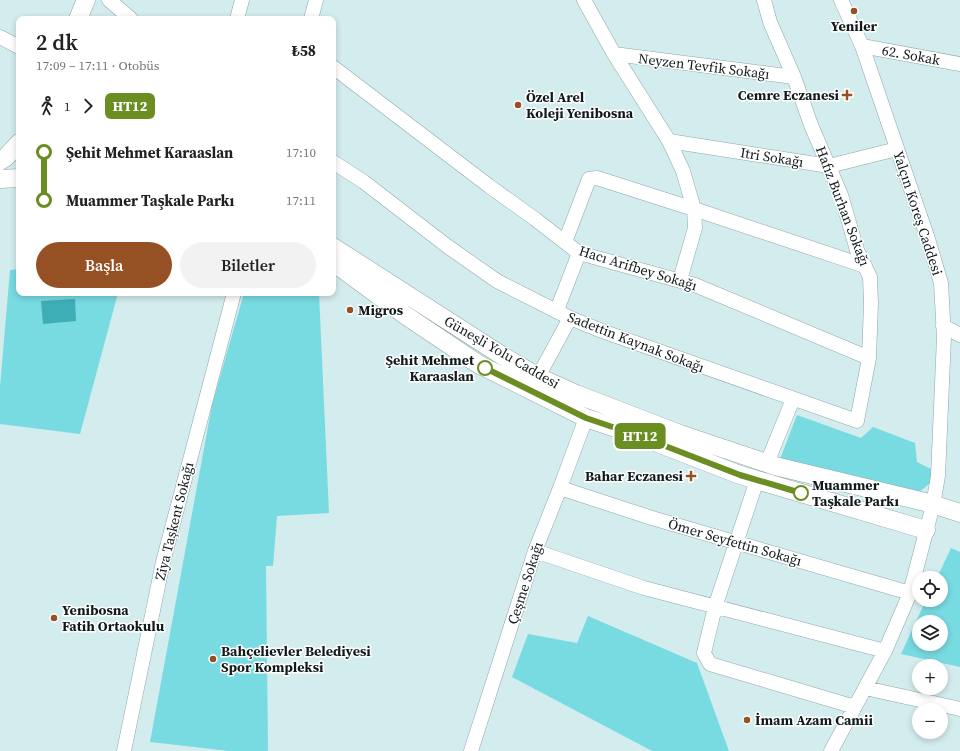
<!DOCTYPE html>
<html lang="tr">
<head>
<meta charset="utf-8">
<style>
  :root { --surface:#fff; --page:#f2f2f2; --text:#222; --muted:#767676; --accent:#955123 }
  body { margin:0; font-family:"Source Serif 4",serif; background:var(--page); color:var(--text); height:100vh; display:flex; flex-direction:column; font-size:15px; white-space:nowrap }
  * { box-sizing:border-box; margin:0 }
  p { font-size:13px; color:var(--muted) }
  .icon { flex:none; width:22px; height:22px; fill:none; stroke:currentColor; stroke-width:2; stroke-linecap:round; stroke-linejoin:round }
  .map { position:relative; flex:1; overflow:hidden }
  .side { position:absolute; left:16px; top:16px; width:320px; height:280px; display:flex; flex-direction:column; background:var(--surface); border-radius:8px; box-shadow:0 2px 6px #0003 }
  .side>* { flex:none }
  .badge { padding:0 8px; border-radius:6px; font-size:14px; line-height:26px }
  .fabs { position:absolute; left:912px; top:571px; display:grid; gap:8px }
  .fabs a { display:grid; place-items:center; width:36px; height:36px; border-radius:50%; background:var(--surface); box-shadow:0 2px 6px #0003; font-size:20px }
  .map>.badge { position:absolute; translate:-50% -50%; box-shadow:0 0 0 2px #fff }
  .legs { display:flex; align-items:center; gap:6px; height:44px; padding:0 20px; font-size:13px }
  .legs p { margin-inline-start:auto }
  .summary { display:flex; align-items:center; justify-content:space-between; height:68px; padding:0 20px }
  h1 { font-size:22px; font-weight:600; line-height:30px }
  .primary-button { display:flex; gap:8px; margin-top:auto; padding:8px 20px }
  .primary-button a { flex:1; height:46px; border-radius:24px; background:var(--accent); color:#fff; font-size:16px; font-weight:600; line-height:46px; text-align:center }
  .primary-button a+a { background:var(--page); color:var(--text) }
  ul { padding:0 20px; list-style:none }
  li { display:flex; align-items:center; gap:14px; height:48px; font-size:15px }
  li i { display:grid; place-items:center; width:6px; height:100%; margin:0 5px; background:currentColor }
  li i::after { content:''; width:10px; height:10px; margin:-5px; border:3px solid; border-radius:50%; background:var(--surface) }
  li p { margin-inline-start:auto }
  li:first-child i { background:linear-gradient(#0000 50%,currentColor 0) }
  li:last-child i { background:linear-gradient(currentColor 50%,#0000 0) }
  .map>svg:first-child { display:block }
  .green { fill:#78dbe2; fill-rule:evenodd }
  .water { fill:#3eaeb6 }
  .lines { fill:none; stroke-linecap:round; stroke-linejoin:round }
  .minor-casing { stroke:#8fa7a9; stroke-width:15 }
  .major-casing { stroke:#8fa7a9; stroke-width:19 }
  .minor { stroke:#fff; stroke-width:14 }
  .major { stroke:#fff; stroke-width:18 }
  .line-1-casing { stroke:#fff; stroke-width:9 }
  .line-1 { stroke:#6b8e23; stroke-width:6 }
  .poi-dot { fill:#955123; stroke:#fff; stroke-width:1.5 }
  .stop-1-dot { fill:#fff; stroke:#6b8e23; stroke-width:2 }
  .labels { text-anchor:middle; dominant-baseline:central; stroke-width:3; stroke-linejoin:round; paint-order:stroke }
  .poi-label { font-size:14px; font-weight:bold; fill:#111a1b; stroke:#fff; text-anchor:start }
  .street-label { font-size:14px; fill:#111a1b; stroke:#fff }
  .stop-label { font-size:14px; font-weight:bold; fill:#111a1b; stroke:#fff; text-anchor:end }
</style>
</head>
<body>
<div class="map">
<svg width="960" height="751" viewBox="0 0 960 751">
  <rect width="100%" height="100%" fill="#d3ecee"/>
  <path class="green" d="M19 269V293H118L80 434 0 424V387L10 270Z
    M244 293H319L329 513 277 516 273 566H266L268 751H229L150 742 212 405Z
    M797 415 861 438 873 427 915 443 917 462 935 471V479L923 489 913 496 780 459Z
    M951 548 960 552V667L901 654 926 600H941V578H937ZM919 622H941V644H919Z
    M588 616 697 663 729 751H652L512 677 528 634 577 643Z"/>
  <path class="water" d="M75 299 76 321 43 324 41 301Z"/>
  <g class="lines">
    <g class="minor-casing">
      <path id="minor" d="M109 0 131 19
        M584 0 614 54 669 141 683 171 694 209 695 228 680 280
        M237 19 242 0
        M311 19 316 0
        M0 37 19 47
        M862 46 960 64
        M614 54 794 77
        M333 67 489 186 535 219 579 253 695 285 869 358
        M669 141 829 166 897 149
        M333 162 364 182 447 246 497 281 570 318 602 331 857 421 869 358 871 303 870 277 857 250 841 195 811 125 794 77 770 22 764 0
        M565 242 589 179 597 178 694 209 865 266
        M557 310 579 253
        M943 326 960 335
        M538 377 570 318
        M767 463 793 399
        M757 480 715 607 704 653 710 664 855 707
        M560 488 652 518 910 593
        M535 551 644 588 885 651
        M865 688 960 709
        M124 751 163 562 234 293
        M471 751 535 551 560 488 586 418
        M831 751 885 651 910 593 933 505 938 476 944 337 941 283 928 239 862 46 841 0"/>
    </g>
    <g class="major-casing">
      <path id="major" d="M78 19 86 0
        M0 161 6 157 19 143
        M0 179 19 178
        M333 247 498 353 538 377 576 394 680 434 775 466 929 503 960 513
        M333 262 405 315 478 364 586 418 642 437 740 475 926 530"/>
    </g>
    <use href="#minor" class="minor"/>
    <use href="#major" class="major"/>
  </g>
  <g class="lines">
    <g class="line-1-casing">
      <path id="line-1" d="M485 368 586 418 642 437 740 475 801 493"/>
    </g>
    <use href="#line-1" class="line-1"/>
  </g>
  <g class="poi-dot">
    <circle cx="854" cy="11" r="4"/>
    <path d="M845 89h4v4h4v4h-4v4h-4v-4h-4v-4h4z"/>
    <circle cx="518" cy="105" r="4"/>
    <circle cx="350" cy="310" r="4"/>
    <path d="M689 470h4v4h4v4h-4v4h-4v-4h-4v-4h4z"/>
    <circle cx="54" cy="618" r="4"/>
    <circle cx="213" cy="659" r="4"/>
    <circle cx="747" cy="720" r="4"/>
  </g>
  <g class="stop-1-dot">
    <circle cx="485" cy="368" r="7"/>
    <circle cx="801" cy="493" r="7"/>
  </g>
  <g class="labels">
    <g class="poi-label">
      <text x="854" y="26" text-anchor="middle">Yeniler</text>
      <text x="839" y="95" text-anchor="end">Cemre Eczanesi</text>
      <text x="526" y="97">Özel Arel<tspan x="526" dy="16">Koleji Yenibosna</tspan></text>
      <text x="358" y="310">Migros</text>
      <text x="683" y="476" text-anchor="end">Bahar Eczanesi</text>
      <text x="62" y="610">Yenibosna<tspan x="62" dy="16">Fatih Ortaokulu</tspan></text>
      <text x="221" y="651">Bahçelievler Belediyesi<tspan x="221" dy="16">Spor Kompleksi</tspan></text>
      <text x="755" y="720">İmam Azam Camii</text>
    </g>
    <g class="street-label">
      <text transform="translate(911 55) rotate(10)">62. Sokak</text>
      <text transform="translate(704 66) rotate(7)">Neyzen Tevfik Sokağı</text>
      <text transform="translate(772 157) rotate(9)">Itri Sokağı</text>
      <text transform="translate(843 206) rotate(69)">Hafız Burhan Sokağı</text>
      <text transform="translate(918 213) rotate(72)">Yalçın Koreş Caddesi</text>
      <text transform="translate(638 268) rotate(17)">Hacı Arifbey Sokağı</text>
      <text transform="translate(636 342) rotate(21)">Sadettin Kaynak Sokağı</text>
      <text transform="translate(502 352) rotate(30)">Güneşli Yolu Caddesi</text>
      <text transform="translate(174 521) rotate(-76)">Ziya Taşkent Sokağı</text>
      <text transform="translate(735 542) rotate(16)">Ömer Seyfettin Sokağı</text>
      <text transform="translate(525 583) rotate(-72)">Çeşme Sokağı</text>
    </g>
    <g class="stop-label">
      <text x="474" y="360">Şehit Mehmet<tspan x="474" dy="16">Karaaslan</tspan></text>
      <text x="812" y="485" text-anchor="start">Muammer<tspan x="812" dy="16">Taşkale Parkı</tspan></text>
    </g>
  </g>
</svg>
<div class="fabs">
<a><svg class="icon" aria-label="locate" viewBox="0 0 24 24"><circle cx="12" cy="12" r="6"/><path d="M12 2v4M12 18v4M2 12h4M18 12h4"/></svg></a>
<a><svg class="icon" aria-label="layers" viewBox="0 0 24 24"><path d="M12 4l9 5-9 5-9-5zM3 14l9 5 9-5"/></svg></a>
<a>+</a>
<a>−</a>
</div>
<b class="badge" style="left:640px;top:436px;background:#6b8e23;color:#fff">HT12</b>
<section class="side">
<div class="summary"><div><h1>2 dk</h1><p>17:09 – 17:11 · Otobüs</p></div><b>₺58</b></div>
<div class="legs"><svg class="icon" aria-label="walk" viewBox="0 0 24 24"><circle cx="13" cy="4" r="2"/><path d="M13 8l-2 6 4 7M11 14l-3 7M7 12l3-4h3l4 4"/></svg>1<svg class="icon" aria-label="forward" viewBox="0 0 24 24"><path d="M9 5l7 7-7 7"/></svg><b class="badge" style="background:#6b8e23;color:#fff">HT12</b></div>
<ul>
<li><i style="color:#6b8e23"></i><b>Şehit Mehmet Karaaslan</b><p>17:10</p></li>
<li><i style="color:#6b8e23"></i><b>Muammer Taşkale Parkı</b><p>17:11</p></li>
</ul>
<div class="primary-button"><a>Başla</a><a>Biletler</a></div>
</section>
</div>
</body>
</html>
